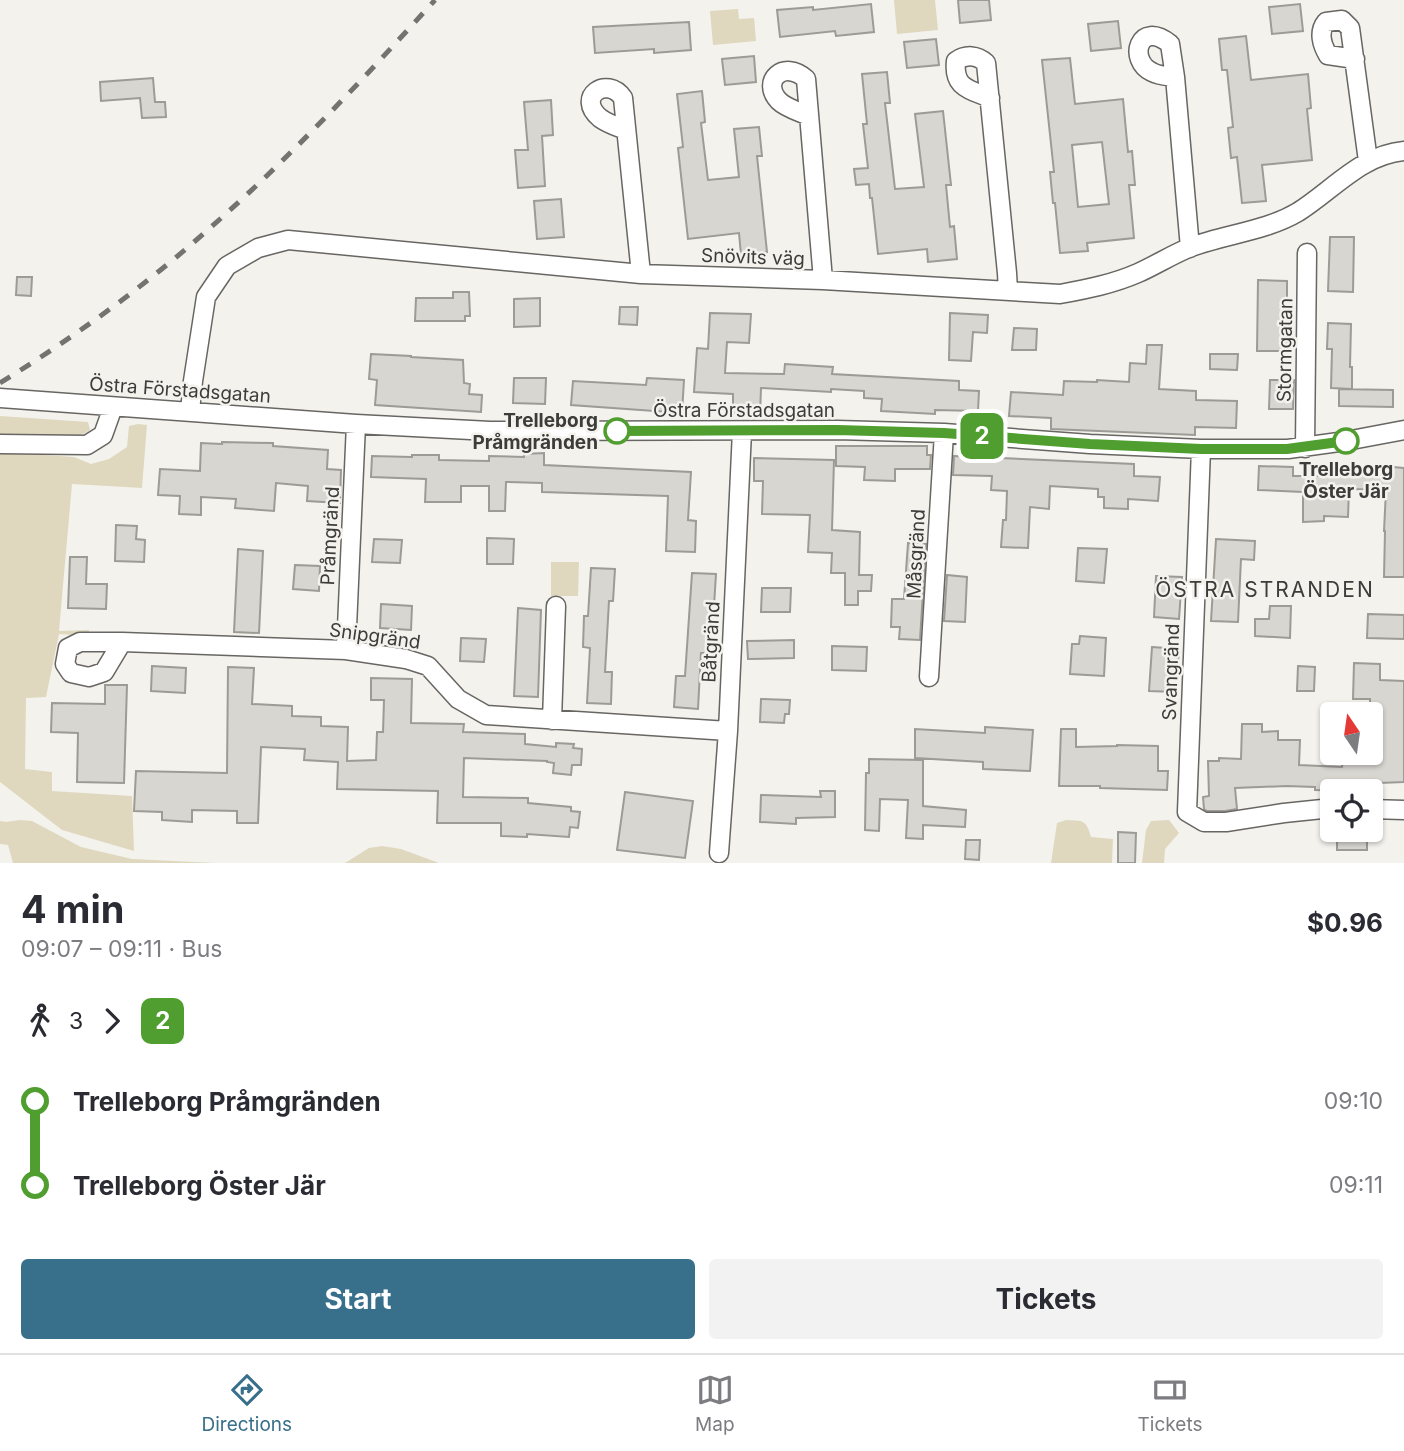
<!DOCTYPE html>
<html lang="en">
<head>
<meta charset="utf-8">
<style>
  :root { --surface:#fff; --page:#f2f2f3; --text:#2b2b33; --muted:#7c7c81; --line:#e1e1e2; --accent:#386f8a }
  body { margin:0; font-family:Inter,sans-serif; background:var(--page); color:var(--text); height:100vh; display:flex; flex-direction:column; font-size:26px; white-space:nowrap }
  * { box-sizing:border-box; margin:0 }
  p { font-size:23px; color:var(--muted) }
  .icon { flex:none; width:38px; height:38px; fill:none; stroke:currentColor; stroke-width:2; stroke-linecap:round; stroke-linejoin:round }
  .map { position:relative; height:863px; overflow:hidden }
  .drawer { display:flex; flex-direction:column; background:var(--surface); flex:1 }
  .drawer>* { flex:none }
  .badge { padding:0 14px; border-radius:10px; font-size:24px; line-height:46px }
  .needle { width:46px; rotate:347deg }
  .tools { position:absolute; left:1320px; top:702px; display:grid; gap:14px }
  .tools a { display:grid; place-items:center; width:63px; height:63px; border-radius:7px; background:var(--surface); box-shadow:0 2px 5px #0004; font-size:35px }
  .map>.badge { position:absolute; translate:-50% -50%; box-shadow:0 0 0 4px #fff }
  .legs { display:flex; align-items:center; gap:10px; height:77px; padding:0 21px; font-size:23px }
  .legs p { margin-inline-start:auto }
  .headline { display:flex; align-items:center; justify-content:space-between; height:119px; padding:0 21px }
  h1 { font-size:38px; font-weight:700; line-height:52px }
  .action { display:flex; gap:14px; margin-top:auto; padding:14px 21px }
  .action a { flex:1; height:80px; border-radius:7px; background:var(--accent); color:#fff; font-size:28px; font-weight:700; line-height:80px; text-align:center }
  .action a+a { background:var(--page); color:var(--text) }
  ul { padding:0 21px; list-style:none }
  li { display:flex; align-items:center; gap:24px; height:84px; font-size:26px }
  li i { display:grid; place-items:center; width:10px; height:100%; margin:0 9px; background:currentColor }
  li i::after { content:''; width:18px; height:18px; margin:-9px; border:5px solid; border-radius:50%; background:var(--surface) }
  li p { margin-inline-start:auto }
  li:first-child i { background:linear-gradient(#0000 50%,currentColor 0) }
  li:last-child i { background:linear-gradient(currentColor 50%,#0000 0) }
  .tab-bar { display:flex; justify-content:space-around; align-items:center; height:98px; border-top:2px solid var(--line); background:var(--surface); font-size:19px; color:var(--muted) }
  .tab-bar a { display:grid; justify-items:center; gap:4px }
  .tab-bar .on { color:var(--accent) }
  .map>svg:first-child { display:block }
  .green { fill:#dfd8bf }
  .building { fill:#d8d6d1; stroke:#9c9b96; stroke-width:2; fill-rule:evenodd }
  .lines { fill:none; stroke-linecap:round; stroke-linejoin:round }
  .minor-casing { stroke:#686662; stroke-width:21 }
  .minor { stroke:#fff; stroke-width:18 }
  .rail { stroke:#747370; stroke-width:5; stroke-dasharray:12 12; stroke-linecap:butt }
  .line-1-casing { stroke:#fff; stroke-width:16 }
  .line-1 { stroke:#509e2f; stroke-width:10 }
  .stop-1-dot { fill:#fff; stroke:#509e2f; stroke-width:3.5 }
  .labels { text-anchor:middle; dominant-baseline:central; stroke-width:5; stroke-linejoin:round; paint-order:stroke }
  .street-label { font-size:19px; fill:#3d3c3a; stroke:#f3f2ed }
  .stop-label { font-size:19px; font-weight:bold; fill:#3d3c3a; stroke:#f3f2ed; text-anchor:end }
  .neighbourhood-label { font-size:21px; letter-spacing:2px; fill:#3d3c3a; stroke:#f3f2ed }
</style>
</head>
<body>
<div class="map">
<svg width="1404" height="863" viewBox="0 0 1404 863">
  <rect width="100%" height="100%" fill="#f3f2ed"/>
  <path class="green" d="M894 0H935L938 30 897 34Z
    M738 9 739 19 754 18 756 41 713 45 710 11Z
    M0 416 88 422 90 430C69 446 26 440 0 440Z
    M138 424 147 425 142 488 72 484 59 631 89 630V636L59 634 46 697 26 698 25 769 52 772V791L132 796 134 851 62 830 0 782V452L74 457 91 464 109 459 127 447 129 426Z
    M551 562H579L578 596H551Z
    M20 820 32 821 81 847 132 859 216 863H13L8 845 0 844V821L6 822Z
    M1066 820C1083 821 1086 819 1091 837L1113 839 1112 863H1051L1057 823Z
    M1169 820 1179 833 1165 849 1164 863H1142L1146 830 1151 821Z
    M382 846 401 849 439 863H345L369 848Z"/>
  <path class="building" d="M958 0H989L991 20 960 23Z
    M871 4 874 32 836 36 835 31 780 37 777 10 813 7V10Z
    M1300 4 1303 31 1272 34 1269 7Z
    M1118 21 1121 48 1091 51 1088 24Z
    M689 22 691 50 654 53V49L595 53 593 27Z
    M1246 36 1251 80 1308 74 1311 108 1307 109 1312 160 1262 165 1266 201 1242 203 1237 157 1231 158 1228 128 1233 127 1227 70H1222L1219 39Z
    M936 39 939 65 907 68 904 42Z
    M754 56 756 82 725 85 722 59Z
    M1070 58 1075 104 1123 99 1128 152 1132 151 1135 185H1129L1134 238 1087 243 1088 251 1060 253 1055 203H1053L1050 172H1054L1042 60ZM1102 142 1109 204 1078 207 1072 145Z
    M887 72 890 103H885L895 189 924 187 915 114 943 111 951 185H946L950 227 954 226 957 259 928 262 927 249 878 254 872 198H870L869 184 856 185 854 169 868 168 863 124H867L862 74Z
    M153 78 155 102H165L166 117 142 118 140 98 101 101 100 82Z
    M702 91 705 122 701 123 708 180 739 177 734 129 759 127 762 156H757L767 252 741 255 739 233 688 239 678 148 683 147 677 94Z
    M551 100 553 135 542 136 545 186 518 188 515 150H528L524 102Z
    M561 199 564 237 537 239 534 201Z
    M1330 237H1354L1353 292 1328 291Z
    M17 277H32L31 296 16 295Z
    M1258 280 1287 281V351H1257Z
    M453 292H469L470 316H465V321H415L416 298H453Z
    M540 298V326L514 327V299Z
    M620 307H638L637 325 619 324Z
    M710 313 751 314 749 343 727 342 725 373 784 374 785 364 833 367 832 374 959 381V390L979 391 978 411 935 410V414L881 411 882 399 864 398V391L831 389V392L761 388 760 415 733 413V394L694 392 697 348 708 349Z
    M950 313 988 315 987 333 973 332 971 361 949 360Z
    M1328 323 1351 324 1350 367H1352V389L1331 388 1332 349H1327Z
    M1014 328 1037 329 1036 350H1012Z
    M1147 345H1162L1159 389 1196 391V400L1237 401 1236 428 1195 427V435L1051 429V418L1009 416 1011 392 1063 395 1064 381 1097 382V380L1129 382 1130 363 1146 364Z
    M371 354 411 356V357L463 360 464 383 470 384 469 394 482 395 481 412 375 405 377 380 369 379Z
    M1210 354H1238L1237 370 1210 369Z
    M514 378H546L545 404 513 403Z
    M647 378 684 380 682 413 571 405 573 381 646 385Z
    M1270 380H1294L1293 409H1269Z
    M1339 389 1393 390V407L1339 406Z
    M222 442 273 443V446L328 450 327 469 341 470 340 503 307 501 308 486 276 483 274 511 235 508 236 499 201 497V515L179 514 180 496 158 495 160 469 200 471 201 443 222 444Z
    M836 446H927V455H931L930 469H895V481L864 480 865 467 836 466Z
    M544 453V465L691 472 688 520 696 521 695 552 666 551 668 496 542 492V483L506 482 505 511H489V486H461V502H425L426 479 371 477 372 456 412 457V455H439V460L489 461V456L524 457V454Z
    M954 456 1134 464V476L1160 477 1158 501 1128 499V509L1104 508V497H1098V489L1050 486 1049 509 1030 507 1028 548 1001 547 1003 520H1006L1007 491 991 490 992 476 953 475Z
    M754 458 834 460 832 530 860 532 859 575H872L871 591H858V605H845V573H831L832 553 808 552 810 515 762 514 763 481H754Z
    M1372 465 1404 468V577H1384L1385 531H1384L1386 490 1349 489 1348 517 1324 516V521L1303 522V492L1258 490 1259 466 1293 467V476H1325L1326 467 1372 468Z
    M116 525 137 526 136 539 145 540 144 562 115 561Z
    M487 538 514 539 513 564H487Z
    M374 539 402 540 400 563 372 562Z
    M1216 539 1255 541 1254 560 1241 559 1238 622 1211 621Z
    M908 543 926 544 920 640 899 639 900 627H891L892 599H904Z
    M1078 548 1107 549 1104 583 1076 581Z
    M238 549 263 551 259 633 234 632Z
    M70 557H87L86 584H107L106 609 68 608Z
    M295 565 320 566 319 591 293 589Z
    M591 568 615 569 613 601H609L605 672H612L611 704 587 703 590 648 583 647 584 616H588Z
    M692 573 716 574 714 606H712L709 653H701L698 709 674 707 676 676H685Z
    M947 575 967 577 965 622 944 621Z
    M1156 576 1182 577 1179 619 1154 617Z
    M762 588H791L790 612H761Z
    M381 604 412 606 411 630 380 628Z
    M1270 606H1291L1290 638 1255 636V619H1269Z
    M518 608 541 610 538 697 514 696Z
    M1368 614 1404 615V639L1367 638Z
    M1080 636 1106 638 1104 676 1070 674 1072 644H1079Z
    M461 638 486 639 484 662 460 661Z
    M794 640V658L748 659 747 641Z
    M832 646 867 647 866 671 832 670Z
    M1152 647 1179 649 1176 692 1149 691Z
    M1354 663 1380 664V680L1404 681V782L1355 784V791L1315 790V787L1286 786 1235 788 1237 809 1225 811H1207L1204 809 1203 797 1209 796 1208 761H1219V758L1241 759 1242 724H1262V732L1278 731V740H1300L1299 765 1342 767 1343 752H1370V699H1353Z
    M152 666 186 668 185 693 151 691Z
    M1298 666 1315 667 1314 691H1297Z
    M228 667 254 668 252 704 292 706V716L321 717V726L348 727 347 761 376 760 377 732H383L384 700H371V678L412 679 411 723 464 724 463 732 525 734V744L556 747V743L574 744 573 748 582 749 581 765H572L571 775 553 773 554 763 547 762V761L464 758 463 797 528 798V803L571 807V811L580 812 578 828 570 827 569 837 527 834V837L501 836V823H437L438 791 337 789 338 762 304 760 305 749 261 747 258 823H237V811L192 810V822L162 820V812L134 811 136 771 227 773Z
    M105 685H127L124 783 77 782 78 733 51 732 52 703 105 704Z
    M761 699 790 700 789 714H785L784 723 760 722Z
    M985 727 1033 730 1030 771 983 769V762L915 758V729L985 733Z
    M1061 729H1076V747L1117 746V745L1158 746V771H1168L1167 790 1100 788V786H1059Z
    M869 759 923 760V806L966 810 965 827 923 825V839L906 838 908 800 880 799 879 831 865 830 866 773H869Z
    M820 791H835V817L796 818V824L760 822 761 795 821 797Z
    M625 792 693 801 685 858 617 850Z
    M1337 830H1367V850H1337Z
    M1118 832 1136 833 1135 863H1118Z
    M966 840H980L979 860 965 859Z"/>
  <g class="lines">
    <g class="minor-casing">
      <path id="minor" d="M1355 59 1328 55C1322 45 1318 32 1326 22L1342 20 1350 28 1368 161
        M1175 77C1168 76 1159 76 1152 72 1127 60 1139 19 1170 44L1175 77 1190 248
        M990 98C969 89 953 88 956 61 966 54 977 55 986 63L1007 273 1008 291
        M809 116C800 112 786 108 779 101 760 81 784 59 806 79L823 280
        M626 130C618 127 608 124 600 118 575 97 607 75 623 98L641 274
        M0 398 356 424 490 431 837 430 944 433 1090 444 1201 449H1288L1346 441 1404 430
        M190 411 193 381 206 297 227 266 258 248 288 240 641 274 823 280 1060 294C1087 289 1113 284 1138 273 1156 265 1173 254 1191 247 1226 234 1266 231 1298 212 1333 190 1361 155 1404 151
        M0 444 87 445 103 435 113 407
        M1305 448 1307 253
        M1201 449 1187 812 1204 822H1226L1284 813 1332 808
        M122 642 104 672 89 677 71 673 65 664 68 648 80 642H122L346 650 406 659 428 666 458 699 486 715 728 731
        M346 650 356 424
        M929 677 944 433
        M552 720 556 606
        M1370 809 1404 810
        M719 853 728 731 742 431"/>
    </g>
    <use href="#minor" class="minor"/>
    <path class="rail" d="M0 383C68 341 134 294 194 242 281 167 358 85 435 0"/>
  </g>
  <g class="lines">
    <g class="line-1-casing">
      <path id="line-1" d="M617 431 837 430 944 433 1090 444 1201 449H1287L1346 441"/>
    </g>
    <use href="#line-1" class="line-1"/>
  </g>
  <g class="stop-1-dot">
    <circle cx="617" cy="431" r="12"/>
    <circle cx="1346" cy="441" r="12"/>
  </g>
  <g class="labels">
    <g class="street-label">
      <text transform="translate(753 257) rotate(2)">Snövits väg</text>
      <text transform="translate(1285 350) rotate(-89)">Stormgatan</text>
      <text transform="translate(180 390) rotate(4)">Östra Förstadsgatan</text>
      <text x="744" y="410">Östra Förstadsgatan</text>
      <text transform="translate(330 536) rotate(-87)">Pråmgränd</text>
      <text transform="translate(916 554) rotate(-87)">Måsgränd</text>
      <text transform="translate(375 636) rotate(8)">Snipgränd</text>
      <text transform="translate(711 642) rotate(-87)">Båtgränd</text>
      <text transform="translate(1171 672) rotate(-88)">Svangränd</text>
    </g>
    <g class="stop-label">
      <text x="598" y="420">Trelleborg<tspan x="598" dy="22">Pråmgränden</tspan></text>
      <text x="1346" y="469" text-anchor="middle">Trelleborg<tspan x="1346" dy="22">Öster Jär</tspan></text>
    </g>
    <g class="neighbourhood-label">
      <text x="1265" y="589">ÖSTRA STRANDEN</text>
    </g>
  </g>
</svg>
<div class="tools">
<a><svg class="needle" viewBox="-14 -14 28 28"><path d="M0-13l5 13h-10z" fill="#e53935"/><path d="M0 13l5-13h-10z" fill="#7c7c81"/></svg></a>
<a><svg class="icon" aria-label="locate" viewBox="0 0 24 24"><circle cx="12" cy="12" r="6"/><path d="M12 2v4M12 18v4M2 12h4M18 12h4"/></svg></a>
</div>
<b class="badge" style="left:982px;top:436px;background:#509e2f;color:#fff">2</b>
</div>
<section class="drawer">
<div class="headline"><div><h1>4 min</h1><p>09:07 – 09:11 · Bus</p></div><b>$0.96</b></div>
<div class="legs"><svg class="icon" aria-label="walk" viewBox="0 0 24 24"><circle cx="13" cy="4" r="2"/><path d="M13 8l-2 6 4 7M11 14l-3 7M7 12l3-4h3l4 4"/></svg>3<svg class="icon" aria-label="forward" viewBox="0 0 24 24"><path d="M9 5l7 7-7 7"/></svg><b class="badge" style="background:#509e2f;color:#fff">2</b></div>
<ul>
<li><i style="color:#509e2f"></i><b>Trelleborg Pråmgränden</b><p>09:10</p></li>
<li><i style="color:#509e2f"></i><b>Trelleborg Öster Jär</b><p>09:11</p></li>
</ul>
<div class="action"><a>Start</a><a>Tickets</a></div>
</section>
<nav class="tab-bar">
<a class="on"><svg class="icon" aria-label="directions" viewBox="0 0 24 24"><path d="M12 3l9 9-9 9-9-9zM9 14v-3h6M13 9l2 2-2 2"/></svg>Directions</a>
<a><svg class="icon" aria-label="map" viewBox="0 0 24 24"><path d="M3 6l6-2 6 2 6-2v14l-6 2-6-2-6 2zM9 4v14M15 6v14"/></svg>Map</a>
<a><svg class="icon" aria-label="tickets" viewBox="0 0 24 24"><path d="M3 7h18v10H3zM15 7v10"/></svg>Tickets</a>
</nav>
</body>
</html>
